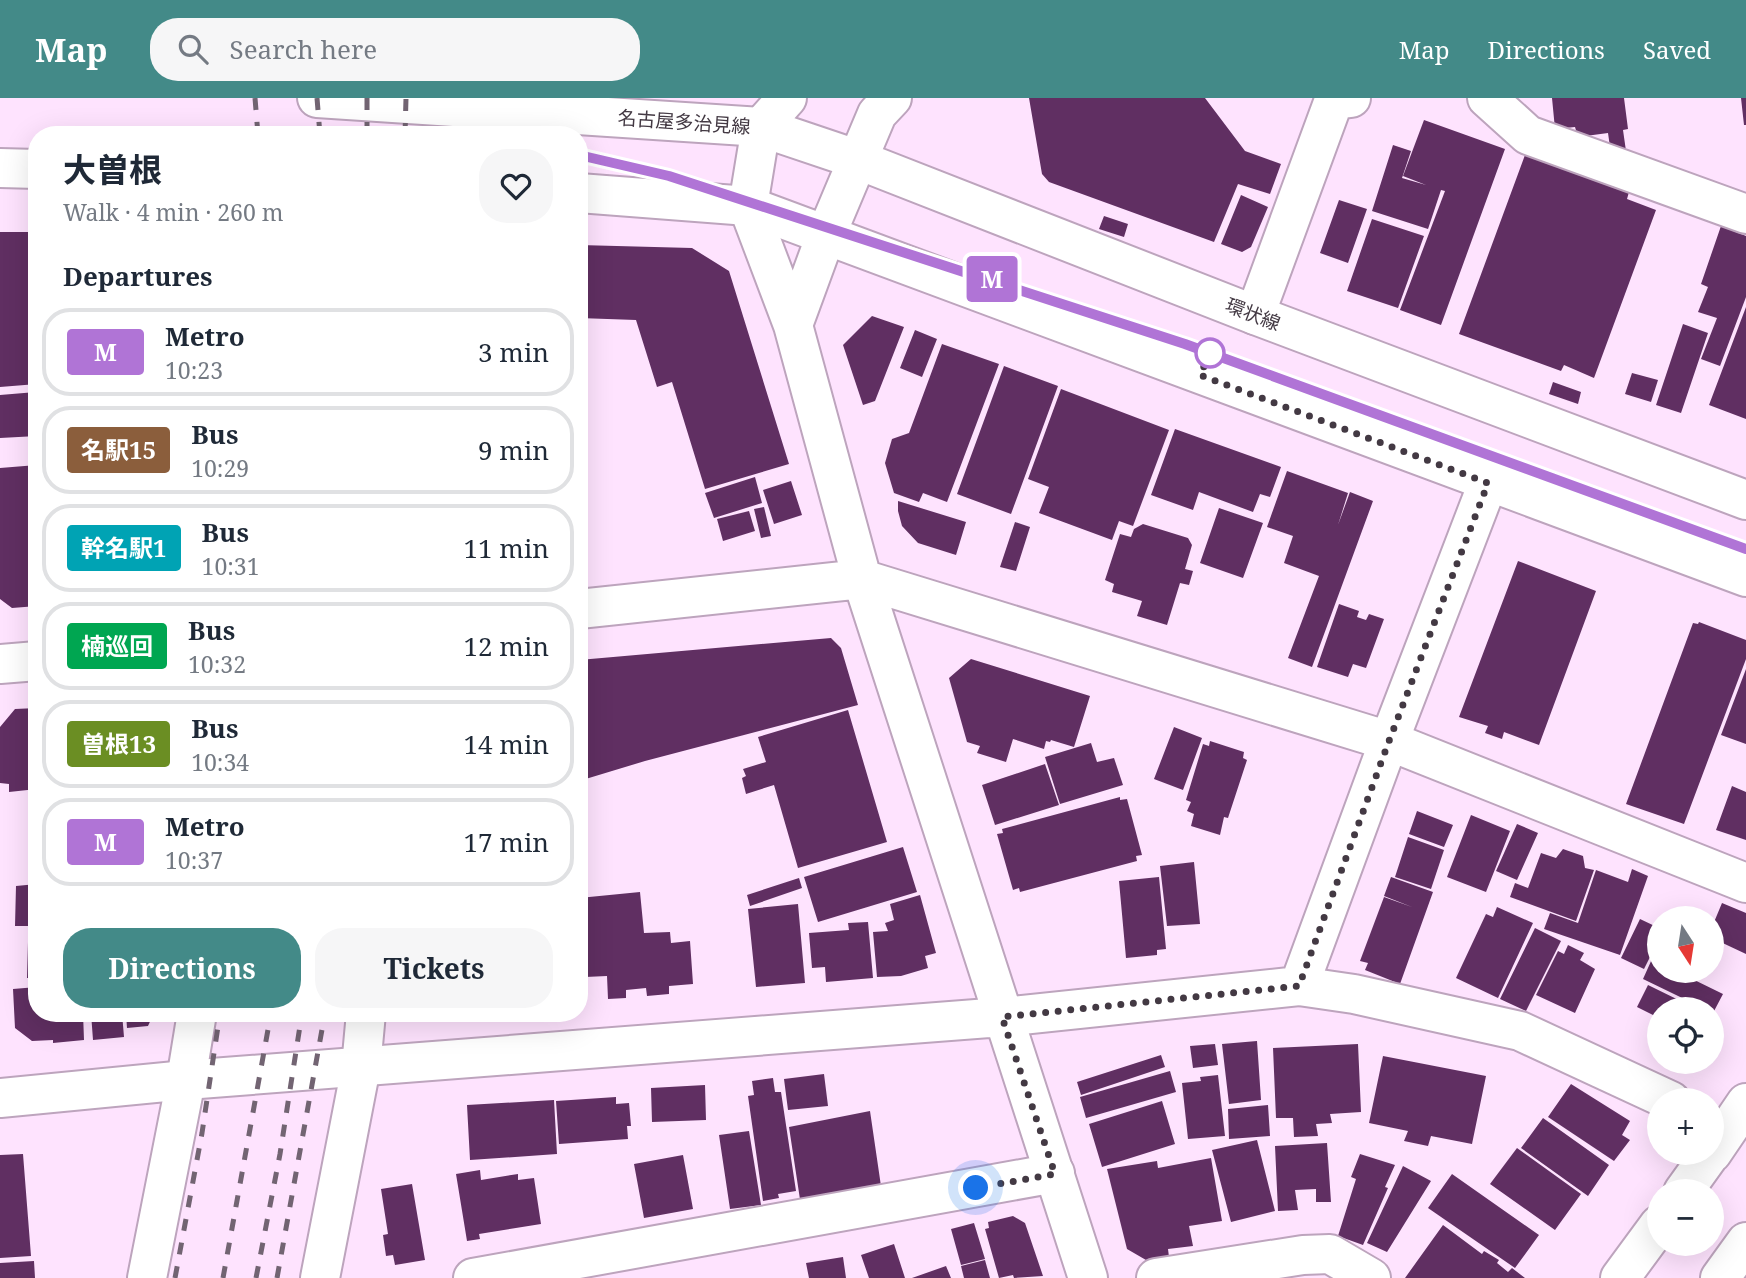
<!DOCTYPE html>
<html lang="en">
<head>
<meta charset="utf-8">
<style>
  :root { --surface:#fff; --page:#f6f6f7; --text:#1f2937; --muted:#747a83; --line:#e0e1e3; --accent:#438a88 }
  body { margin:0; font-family:"Noto Serif","Noto Sans JP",serif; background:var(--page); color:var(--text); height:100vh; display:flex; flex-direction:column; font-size:26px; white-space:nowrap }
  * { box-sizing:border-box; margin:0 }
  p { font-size:23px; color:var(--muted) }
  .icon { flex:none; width:38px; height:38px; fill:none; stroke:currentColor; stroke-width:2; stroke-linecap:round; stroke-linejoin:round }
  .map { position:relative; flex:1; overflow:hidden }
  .panel { position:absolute; left:28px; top:28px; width:560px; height:896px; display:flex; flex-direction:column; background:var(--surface); border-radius:28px; box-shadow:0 7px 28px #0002 }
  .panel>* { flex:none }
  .badge { padding:0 14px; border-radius:5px; font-size:24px; line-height:46px }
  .needle { width:46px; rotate:168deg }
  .buttons { position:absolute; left:1647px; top:808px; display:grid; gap:14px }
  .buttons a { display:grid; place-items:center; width:77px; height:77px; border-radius:50%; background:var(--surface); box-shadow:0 7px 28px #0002; font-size:35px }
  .you { position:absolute; width:35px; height:35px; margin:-18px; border:5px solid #fff; border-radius:50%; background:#1a73e8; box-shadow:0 0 0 10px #1a73e833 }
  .map>.badge { position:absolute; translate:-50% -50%; box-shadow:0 0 0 4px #fff }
  h2 { padding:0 35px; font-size:26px; line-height:63px }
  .round { display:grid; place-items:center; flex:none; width:74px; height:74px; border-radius:28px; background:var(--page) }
  .headline { display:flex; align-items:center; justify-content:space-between; height:119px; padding:0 35px }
  h1 { font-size:33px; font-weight:700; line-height:52px }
  .primary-button { display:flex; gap:14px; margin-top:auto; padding:14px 35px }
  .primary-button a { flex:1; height:80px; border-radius:28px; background:var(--accent); color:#fff; font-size:28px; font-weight:700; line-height:80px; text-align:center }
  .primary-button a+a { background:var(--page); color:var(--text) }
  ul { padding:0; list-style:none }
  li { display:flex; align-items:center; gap:21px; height:88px; margin:0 14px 10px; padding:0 21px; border:4px solid var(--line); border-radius:28px }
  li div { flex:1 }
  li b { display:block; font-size:26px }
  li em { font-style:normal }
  li .badge { min-width:77px; font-weight:700; text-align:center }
  header { display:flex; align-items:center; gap:42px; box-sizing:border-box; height:98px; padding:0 35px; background:var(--accent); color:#fff }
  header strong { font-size:33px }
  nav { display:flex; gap:38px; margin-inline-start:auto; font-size:24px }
  .search { width:490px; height:63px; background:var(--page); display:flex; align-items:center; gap:18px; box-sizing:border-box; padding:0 24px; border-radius:28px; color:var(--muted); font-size:26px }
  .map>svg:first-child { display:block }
  .building { fill:#602f62 }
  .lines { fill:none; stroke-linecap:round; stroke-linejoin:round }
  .street-casing { stroke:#bda4bd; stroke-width:42 }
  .secondary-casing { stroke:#bda4bd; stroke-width:42 }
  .primary-casing { stroke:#bda4bd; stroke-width:42 }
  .highway-casing { stroke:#bda4bd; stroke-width:42 }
  .street { stroke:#fff; stroke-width:38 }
  .secondary { stroke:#fff; stroke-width:38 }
  .primary { stroke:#fff; stroke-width:38 }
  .highway { stroke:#fff; stroke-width:38 }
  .rail { stroke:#726472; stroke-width:5; stroke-dasharray:12 12; stroke-linecap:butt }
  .line-casing { stroke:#fff; stroke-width:16 }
  .line { stroke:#b074d6; stroke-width:10 }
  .walk { stroke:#433943; stroke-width:7; stroke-dasharray:0 12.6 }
  .stop-dot { fill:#fff; stroke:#b074d6; stroke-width:3.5 }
  .labels { text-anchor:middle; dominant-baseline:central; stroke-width:7; stroke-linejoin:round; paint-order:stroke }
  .street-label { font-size:19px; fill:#433943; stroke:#fff }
</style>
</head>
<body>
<header>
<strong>Map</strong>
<div class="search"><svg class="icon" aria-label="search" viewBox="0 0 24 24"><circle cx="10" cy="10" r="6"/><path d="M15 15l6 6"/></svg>Search here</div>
<nav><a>Map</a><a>Directions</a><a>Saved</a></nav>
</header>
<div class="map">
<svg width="1746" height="1180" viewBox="0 0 1746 1180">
  <rect width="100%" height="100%" fill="#fee3fe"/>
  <path class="building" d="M1029 0H1205L1245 53 1281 66 1270 96 1238 86 1214 144 1049 84 1042 76Z
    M1552 0H1624L1628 31 1623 32 1626 53 1611 56 1608 35 1578 39 1575 29 1555 31Z
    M1741 0H1746V27H1744Z
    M1424 22 1505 51 1441 227 1400 212 1445 93 1441 92 1428 131 1372 113 1393 47 1411 53 1402 80 1426 87 1403 78Z
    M1525 57 1629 94 1627 101 1656 112 1594 280 1564 267 1561 273 1459 236Z
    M1241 97 1268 109 1251 149 1242 154 1221 146Z
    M1339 102 1367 111 1348 165 1320 155Z
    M1104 118 1128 126 1124 139 1099 131Z
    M1372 121 1424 138 1398 210 1347 193Z
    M1721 128 1746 138V199L1720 268 1701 261 1717 220 1698 214 1708 189 1701 186Z
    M0 134H37V286L0 289Z
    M579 147 692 150 729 173 789 366 705 391 672 284 657 289 636 222 579 220Z
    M1746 209V321L1709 307Z
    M872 218 904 229 875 303 863 307 843 247Z
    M1683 226 1708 235 1681 315 1656 307Z
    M915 232 937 241 922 279 900 270Z
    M942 246 999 266 947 404 923 395 919 404 894 395 885 365 892 341 909 335Z
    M1004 268 1058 288 1011 416 957 396Z
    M1632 275 1658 282 1651 304 1625 296Z
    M1553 284 1581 294 1578 306 1549 296Z
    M1061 291 1169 332 1133 428 1119 423 1112 442 1039 415 1049 389 1028 381Z
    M36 294 37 338 0 340V297Z
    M1175 331 1281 369 1270 399 1260 396 1253 414 1199 394 1193 412 1151 397Z
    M37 367V508L12 510 0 501V370Z
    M1287 373 1348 395 1338 427 1350 394 1373 403 1312 569 1288 560 1319 478 1284 465 1293 438 1267 429Z
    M755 379 762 405 714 420 705 395Z
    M791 383 802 417 774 426 763 392Z
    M898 403 966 424 956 457 918 445 902 428 898 413Z
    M764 409 771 438 761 440 754 411Z
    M1219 410 1263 425 1243 480 1200 465Z
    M749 413 755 433 723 443 717 421Z
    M1015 424 1030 429 1016 473 1000 469Z
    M1143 426 1188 440 1192 447 1185 471 1193 473 1189 487 1180 485 1167 527 1137 518 1142 503 1112 494 1114 486 1105 482 1120 436 1131 439 1134 431Z
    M1518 463 1596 493 1539 647 1504 634 1502 641 1485 635 1488 628 1459 619Z
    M1339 506 1359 513 1357 519 1366 522 1369 516 1384 521 1366 570 1353 566 1348 579 1317 569Z
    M1699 524 1746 542V561L1684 726 1626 706 1693 525 1698 526Z
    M831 540 841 550 858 607 645 663 579 683V562Z
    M971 561 1090 598 1074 649 1051 642 1050 644 1046 643 1044 651 1013 641 1006 664 977 655 980 648 967 644 949 580Z
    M1746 571V646L1721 637Z
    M37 610V691L9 694V686L0 685V629L15 611Z
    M848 612 887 744 798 770 774 687 746 696 742 680 746 678 743 671 766 664 758 639Z
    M1174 629 1202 640 1183 692 1154 681Z
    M1210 643 1244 654 1243 660 1247 662 1228 720 1224 719 1220 737 1191 728 1194 716 1187 713 1191 704 1186 702 1203 646 1209 648Z
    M1091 645 1097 664 1114 660 1123 687 1060 706 1045 659Z
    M1045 666 1059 707 995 727 982 687Z
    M1732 688 1746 694V742L1716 732Z
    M1120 699V702L1127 701 1142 757 1136 758 1137 763 1020 794 1019 790 1013 792 997 736 1003 735 1002 731Z
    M1417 713 1453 727 1444 749 1409 736Z
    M1471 717 1510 733 1486 794 1447 779Z
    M1517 726 1538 735 1517 782 1496 773Z
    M1408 739 1444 752 1431 791 1395 779Z
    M903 749 917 794 818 824 804 779Z
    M1563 751 1583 758 1585 770 1594 772 1576 823 1510 799 1515 785 1528 790 1541 755 1556 760Z
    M1194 764 1200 826 1167 828 1160 768Z
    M1632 771 1648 778 1620 857 1544 831 1550 815 1578 825 1596 772 1628 784Z
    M1159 779 1166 851 1157 852V857L1126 860 1119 783Z
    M1391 779 1433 794 1400 886 1365 872 1368 865 1360 863 1384 799 1412 809 1384 798Z
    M799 780 802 790 750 808 747 797Z
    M37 786V828H15L16 788Z
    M640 794 644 835 670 834 671 845 690 843 693 886 669 888V896L647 898 646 890 626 892V900L608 901 607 878 585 879 579 800Z
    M920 797 936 855 925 858 928 870 901 878 877 879 873 834 888 833 885 825 894 822 890 806Z
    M1722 805 1746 815V856L1712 840V829Z
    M798 806 805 885 756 889 748 811Z
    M1497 809 1533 825 1498 900 1456 880 1486 816 1493 819Z
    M1640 821 1659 830V841L1644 871 1621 860Z
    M868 824 873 880 826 884 825 869 812 870 809 835 849 832 848 825Z
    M1535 830 1561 843 1526 913 1500 901Z
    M28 844H37V880H27Z
    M1568 847 1584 855 1580 862 1595 871 1575 915 1536 897 1558 853 1564 856Z
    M1652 861 1659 865V873H1676L1723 896 1713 915 1712 912H1707L1643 881Z
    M1648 887 1699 912H1659V920L1637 909Z
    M37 889V915H83L84 942 53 945V942L32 943 15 930 13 891Z
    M91 915H122L124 939 93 942Z
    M126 915H154L148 928 127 930Z
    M1257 943 1261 1002 1229 1006 1222 946Z
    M1215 946 1218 967 1193 970 1190 948Z
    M1358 946 1361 1014 1330 1016 1332 1025 1316 1026 1318 1038 1294 1039 1293 1020H1276L1273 950Z
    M1161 957 1165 969 1081 997 1077 984Z
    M1383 958 1486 978 1472 1046 1431 1038 1428 1048 1404 1043 1408 1033 1369 1025Z
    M1170 973 1176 994 1086 1020 1080 999Z
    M824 976 828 1008 788 1012 784 981Z
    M1218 977 1225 1038 1188 1041 1182 985 1201 983 1200 979Z
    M773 980 775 994H781L796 1093 778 1096 779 1100 763 1103 748 998 754 997 752 983Z
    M1571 986 1630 1023 1622 1037 1630 1042 1614 1063 1548 1019Z
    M705 987 706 1022 652 1024 651 990Z
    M616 999V1006L629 1005 631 1028H627L628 1041 559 1046 556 1003Z
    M554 1002 557 1056 470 1062 467 1007Z
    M1162 1003 1175 1046 1102 1069 1089 1026Z
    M1268 1007 1270 1038 1229 1041 1228 1011Z
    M870 1013 882 1095 801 1108 789 1029Z
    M1543 1020 1609 1067 1588 1098 1521 1050Z
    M749 1033 761 1107 730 1111 719 1037Z
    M1257 1042 1275 1113 1231 1124 1212 1052Z
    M1327 1045 1331 1104H1316V1091L1295 1092 1298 1112 1278 1113 1275 1048Z
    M1517 1050 1581 1096 1555 1132 1490 1086Z
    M23 1056 31 1158 0 1160V1057Z
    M1360 1056 1395 1067 1385 1089 1388 1090 1363 1147 1338 1138 1356 1081 1351 1079Z
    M683 1057 693 1111 644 1120 634 1066Z
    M1211 1060 1222 1123 1189 1128 1193 1148 1168 1151 1169 1159 1146 1162 1127 1151 1107 1071 1157 1063 1158 1070Z
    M1403 1068 1431 1083 1387 1154 1367 1145Z
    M480 1072 481 1082 518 1076V1082L534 1080 541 1126 479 1136 480 1141 467 1143 456 1076Z
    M1452 1076 1539 1137 1515 1170 1428 1110Z
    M412 1086 425 1162 395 1167 393 1157 386 1158 383 1137 388 1136 381 1091Z
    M1013 1118 1025 1125 1043 1178 1014 1180 1013 1177 999 1180 985 1131 989 1130 988 1124Z
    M974 1125 985 1161 961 1167 951 1131Z
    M1443 1127 1482 1156 1484 1153 1499 1162 1497 1165 1508 1174 1512 1170 1525 1180H1405Z
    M894 1146 905 1180H869L861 1157Z
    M843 1159 846 1180H809L806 1165Z
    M985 1162 990 1180H964L961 1168Z
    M34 1163 35 1180H0V1165Z
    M946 1168 951 1180H912Z"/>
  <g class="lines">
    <g class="street-casing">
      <path id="street" d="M1487 0 1528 37 1746 116
        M1255 217 1334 2 1351 0
        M1299 888 1354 896 1520 933 1671 1003
        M147 1180 186 982 197 915
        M320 1180 361 969 366 915
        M473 1180 1055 1075
        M1156 1180 1303 1157 1330 1156 1371 1180"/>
    </g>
    <g class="secondary-casing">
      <path id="secondary" d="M761 29 748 108 793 227 862 481 1088 1180
        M793 227 826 137
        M579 511 862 481 1389 643 1746 785
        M0 566 37 563
        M0 1000 186 982 1002 919 1299 888 1389 643 1488 385"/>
    </g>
    <g class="primary-casing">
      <path id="primary" d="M317 0 761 29 856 61 1255 217 1746 402
        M761 29 787 0
        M0 70 37 71
        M579 95 748 108 1746 479
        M826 137 877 16 892 0"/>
    </g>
    <g class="highway-casing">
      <path id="highway" d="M1712 1055 1746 1005
        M1683 1094 1711 1055
        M1620 1180 1659 1127
        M1720 1180 1746 1144"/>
    </g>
    <use href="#street" class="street"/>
    <use href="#secondary" class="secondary"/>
    <use href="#primary" class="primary"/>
    <use href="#highway" class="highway"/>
    <path class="rail" d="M255 0 258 37
      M317 0 320 37
      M367 0V37
      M405 37 406 0
      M175 1180 202 1035 220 915
      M223 1180 271 915
      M256 1180 280 1056 302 915
      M277 1180 325 915"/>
  </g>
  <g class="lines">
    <g class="line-casing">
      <path id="line" d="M579 57 669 78 1185 246 1746 451"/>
    </g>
    <use href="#line" class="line"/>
    <path class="walk" d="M976 1090 1055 1076 1002 919 1299 888 1389 643 1488 385 1200 277 1210 255"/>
  </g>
  <circle class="stop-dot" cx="1210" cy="255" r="14"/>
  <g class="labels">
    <g class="street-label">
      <text transform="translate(684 24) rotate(4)">名古屋多治見線</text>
      <text transform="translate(1253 216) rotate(21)">環状線</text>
    </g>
  </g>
</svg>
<div class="buttons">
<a><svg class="needle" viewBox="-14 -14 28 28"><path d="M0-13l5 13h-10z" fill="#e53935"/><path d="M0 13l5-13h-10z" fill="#747a83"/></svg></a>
<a><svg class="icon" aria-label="locate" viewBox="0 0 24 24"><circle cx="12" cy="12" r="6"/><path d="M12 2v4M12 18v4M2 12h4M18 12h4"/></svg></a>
<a>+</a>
<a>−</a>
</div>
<div class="you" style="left:976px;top:1090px"></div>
<b class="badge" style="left:992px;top:181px;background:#b074d6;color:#fff">M</b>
<section class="panel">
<div class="headline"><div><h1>大曽根</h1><p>Walk · 4 min · 260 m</p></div><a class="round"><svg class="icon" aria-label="heart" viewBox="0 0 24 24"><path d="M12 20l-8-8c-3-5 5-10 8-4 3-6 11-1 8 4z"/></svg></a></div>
<h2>Departures</h2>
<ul>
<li><span class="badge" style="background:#b074d6;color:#fff">M</span><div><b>Metro</b><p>10:23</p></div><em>3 min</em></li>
<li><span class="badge" style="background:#8b5e3c;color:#fff">名駅15</span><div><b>Bus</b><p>10:29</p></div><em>9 min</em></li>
<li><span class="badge" style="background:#00a3b4;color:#fff">幹名駅1</span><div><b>Bus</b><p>10:31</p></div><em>11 min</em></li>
<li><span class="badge" style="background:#00a651;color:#fff">楠巡回</span><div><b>Bus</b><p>10:32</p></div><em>12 min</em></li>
<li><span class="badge" style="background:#6b8e23;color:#fff">曽根13</span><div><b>Bus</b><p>10:34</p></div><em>14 min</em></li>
<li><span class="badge" style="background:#b074d6;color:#fff">M</span><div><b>Metro</b><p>10:37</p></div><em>17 min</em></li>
</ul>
<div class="primary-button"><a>Directions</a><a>Tickets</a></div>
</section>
</div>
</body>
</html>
